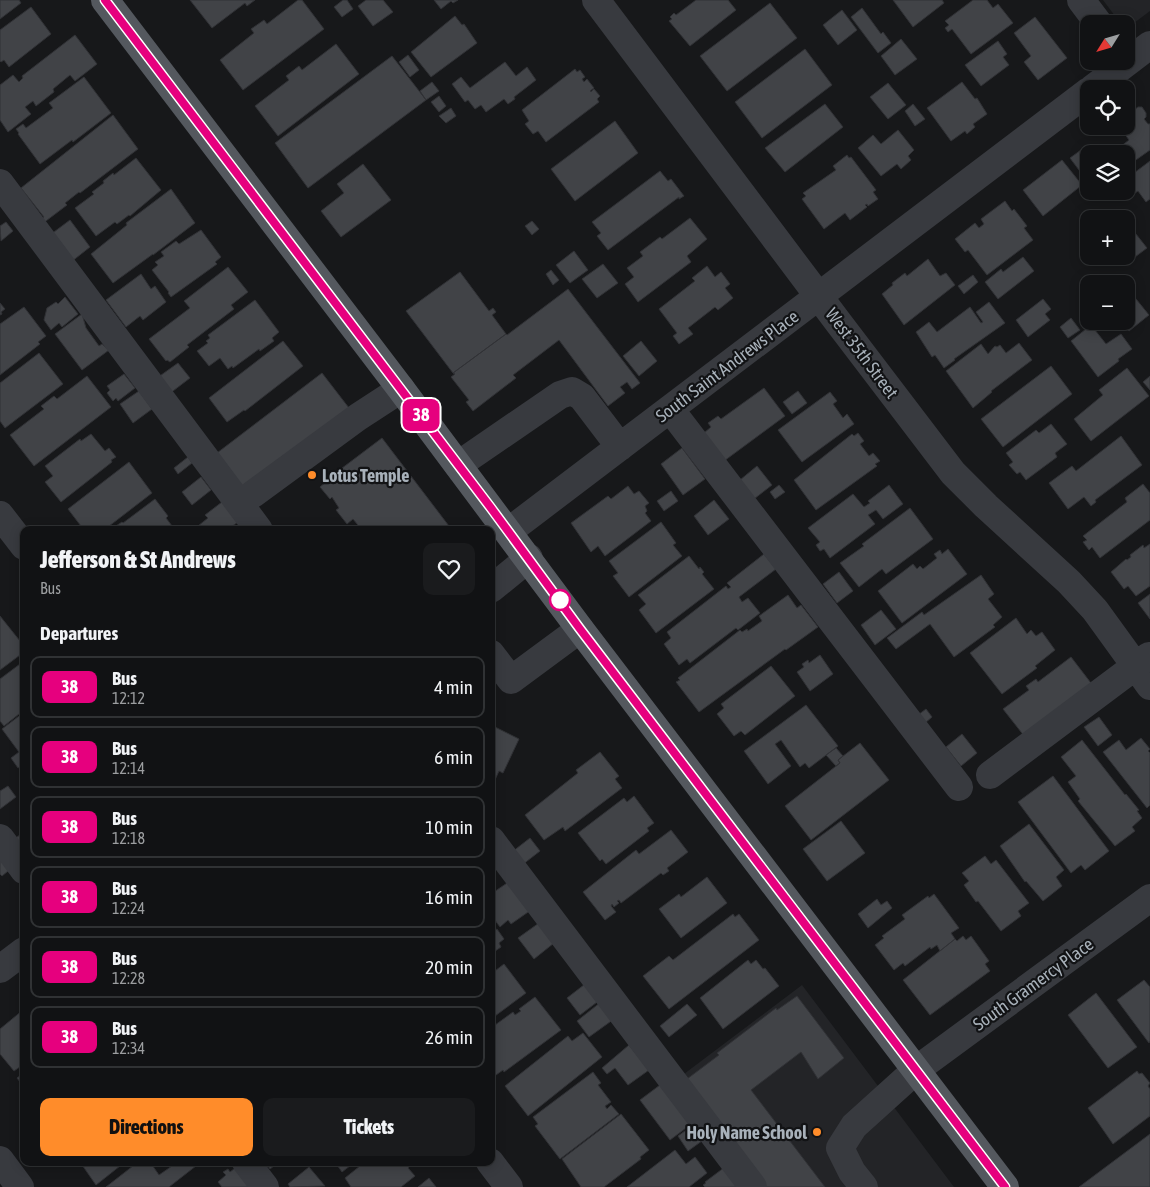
<!DOCTYPE html>
<html lang="en">
<head>
<meta charset="utf-8">
<style>
  :root { --surface:#111214; --page:#1a1b1d; --text:#f1f3f6; --muted:#9c9ea0; --line:#303234; --accent:#ff8c2a }
  body { margin:0; font-family:"Asap Condensed",sans-serif; background:var(--page); color:var(--text); height:100vh; display:flex; flex-direction:column; font-size:19px; white-space:nowrap }
  * { box-sizing:border-box; margin:0 }
  p { font-size:16px; color:var(--muted) }
  .icon { flex:none; width:28px; height:28px; fill:none; stroke:currentColor; stroke-width:2; stroke-linecap:round; stroke-linejoin:round }
  .map { position:relative; flex:1; overflow:hidden }
  .details { position:absolute; left:20px; top:526px; width:475px; height:640px; display:flex; flex-direction:column; background:var(--surface); border-radius:10px; box-shadow:0 2px 12px #0003,0 0 0 1px var(--line) }
  .details>* { flex:none }
  .badge { padding:0 10px; border-radius:8px; font-size:18px; line-height:32px }
  .needle { width:32px; rotate:233deg }
  .controls { position:absolute; left:1080px; top:15px; display:grid; gap:10px }
  .controls a { display:grid; place-items:center; width:55px; height:55px; border-radius:10px; background:var(--surface); box-shadow:0 2px 12px #0003,0 0 0 1px var(--line); font-size:25px }
  .map>.badge { position:absolute; translate:-50% -50%; box-shadow:0 0 0 2px #fff }
  h2 { padding:0 20px; font-size:19px; line-height:45px }
  .round { display:grid; place-items:center; flex:none; width:52px; height:52px; border-radius:10px; background:var(--page) }
  .headline { display:flex; align-items:center; justify-content:space-between; height:85px; padding:0 20px }
  h1 { font-size:24px; font-weight:800; line-height:38px }
  .primary-button { display:flex; gap:10px; margin-top:auto; padding:10px 20px }
  .primary-button a { flex:1; height:58px; border-radius:10px; background:var(--accent); color:#111; font-size:20px; font-weight:800; line-height:58px; text-align:center }
  .primary-button a+a { background:var(--page); color:var(--text) }
  ul { padding:0; list-style:none }
  li { display:flex; align-items:center; gap:15px; height:62px; margin:0 10px 8px; padding:0 10px; border:2px solid var(--line); border-radius:10px }
  li div { flex:1 }
  li b { display:block; font-size:19px }
  li em { font-style:normal }
  li .badge { min-width:55px; font-weight:700; text-align:center }
  .map>svg:first-child { display:block }
  .built { fill:#232427 }
  .building { fill:#414347; stroke:#313236 }
  .lines { fill:none; stroke-linecap:round; stroke-linejoin:round }
  .minor { stroke:#383a3f; stroke-width:28 }
  .major { stroke:#54585e; stroke-width:28 }
  .line-casing { stroke:#fff; stroke-width:11 }
  .line { stroke:#e6007e; stroke-width:8 }
  .poi-dot { fill:#ff8c2a; stroke:#121315; stroke-width:2 }
  .stop-dot { fill:#fff; stroke:#e6007e; stroke-width:2.5 }
  .labels { text-anchor:middle; dominant-baseline:central; stroke-width:4.5; stroke-linejoin:round; paint-order:stroke }
  .street-label { font-size:18px; fill:#a8b1ba; stroke:#121315 }
  .poi-label { font-size:18px; font-weight:bold; fill:#a8b1ba; stroke:#121315; text-anchor:start }
</style>
</head>
<body>
<div class="map">
<svg width="1150" height="1187" viewBox="0 0 1150 1187">
  <rect width="100%" height="100%" fill="#17181a"/>
  <path class="built" d="M1103 0H1150V11L1126 29V24H1121Z
    M802 985 954 1187H763L680 1077Z"/>
  <path class="building" d="M0 0H19L21 3 0 19Z
    M190 0H255L247 6 245 3 212 28Z
    M298 0H302L324 29 243 90 220 60 254 33 251 29 264 20 267 24Z
    M343 0H347L353 9 342 17 334 7Z
    M366 0H383L393 12 373 26 358 6Z
    M434 0H458L453 3 451 1 441 9Z
    M696 0H728L736 10 690 46 669 21 672 19 670 17 674 13 676 15Z
    M893 0H942L944 3 913 27Z
    M973 0H987L993 8 998 4 1013 23 971 54 952 29 948 32 945 28 949 25 945 21Z
    M770 3 797 38 727 91 700 56Z
    M31 7 51 34 9 67 4 60 1 62 0 61V30Z
    M862 8 881 34 883 32 891 43 878 53 851 17Z
    M842 10 857 30 838 45 823 25Z
    M455 16 462 25 464 24 477 43 431 77 411 52Z
    M1035 17 1067 58 1038 80 1024 62 1031 56 1014 33Z
    M75 35 97 64 75 81 70 75 53 89 54 92 36 106 33 101 25 107 31 114 8 132 0 120V85L13 75 19 82 23 78 22 76Z
    M901 39 917 59 895 75 881 56Z
    M998 41 1007 54 1003 57 1009 65 981 86 965 65Z
    M336 44 359 74 278 136 255 106 289 80 286 76 299 66 302 70Z
    M805 49 832 85 762 138 735 102Z
    M408 55 419 70 410 77 399 62Z
    M392 56 426 100 308 188 275 143Z
    M505 62 516 76 527 67 536 80 514 97 515 99 508 104 504 99 486 112 481 105 475 109 468 100 465 102 452 84 461 77 470 88Z
    M575 69 577 72 580 70 585 77 582 79 584 82 587 79 594 88 590 91 591 92 594 89 600 96 597 99 599 102 546 142 538 131 533 134 525 124 529 121 522 110Z
    M84 77 111 113 73 142 72 140 40 164 18 134 19 133 16 129 23 124 26 128 53 108 49 103Z
    M432 82 439 91 426 100 420 91Z
    M962 82 975 99 977 98 987 114 973 124 975 127 967 134 965 131 951 141 927 108Z
    M888 83 906 105 888 119 870 97Z
    M439 96 446 106 439 112 431 102Z
    M825 104 843 127 785 172 765 148Z
    M913 104 925 119 915 126 905 111Z
    M1138 107H1142L1146 113V117L1144 119 1148 124H1150V150L1126 167V154H1117L1115 151 1129 140 1119 126H1126V116Z
    M451 108 456 116 446 123 439 116Z
    M113 115 138 149 80 193 79 192 65 203 67 205 38 227 36 223 44 217 21 188Z
    M615 121 638 153 575 201 551 169Z
    M898 130 914 150 908 156 911 160 901 169 897 164 881 176 858 148 873 135 881 144Z
    M1081 150 1089 161 1088 182 1070 158Z
    M847 155 849 158 851 157 876 190 873 192 878 199 868 206 867 204 865 205 867 207 850 220 845 213 824 229 802 199 806 196 803 193 836 170 833 166Z
    M136 158 161 190 130 216 129 215 117 224 115 222 96 236 75 208 94 194 92 192 104 183 103 181 113 173 114 175Z
    M1062 160 1082 185 1043 216 1023 190Z
    M1150 161V199L1146 202 1138 191 1129 197 1125 191H1126V179Z
    M363 164 391 200 341 237 321 211 344 193 337 184Z
    M660 171 668 181 671 179 684 196 679 199V197L608 250 597 236 601 233 592 222Z
    M171 189 195 223 153 255V254L113 283 91 254 127 225 126 223Z
    M1005 201 1012 211 1014 209 1027 226 1024 228 1033 240 987 275 968 250 965 252 955 239 975 223 979 228 984 224 981 219Z
    M1119 211 1125 219H1109Z
    M690 218 707 239 687 256 691 262 638 302 625 284 634 277 627 268 643 256 640 252 660 237 662 239Z
    M70 220 90 247 71 262 50 235Z
    M532 221 539 229 532 235 525 226Z
    M1126 221 1132 229 1126 233Z
    M6 222 13 231 1 241 0 226Z
    M1132 229 1147 248 1127 263 1122 256H1126V233Z
    M201 230 221 257 215 262 217 264 171 297 168 293 169 292 152 270 158 265 155 262 164 256 161 252 176 241 179 244Z
    M574 251 588 270 570 283 556 265Z
    M1023 257 1034 271 998 299 985 282 1001 269 1003 272Z
    M928 259 940 276 946 273 955 285 904 325 882 294 893 285 892 283 905 273 907 276Z
    M603 264 618 283 597 298 582 279Z
    M707 266 715 277 721 272 730 284 725 288 733 298 718 310 715 307 688 328 693 334 679 344 673 336 677 333 659 309 695 281 692 278Z
    M228 267 248 292 231 305 234 309 187 345 189 347 170 362 167 360 166 361 149 339 190 308 184 301Z
    M551 270 559 280 553 285 546 274Z
    M460 272 489 311 493 308 496 312 492 315 506 334 453 373 406 311Z
    M141 274 151 289 155 286 166 302 143 320 140 316 126 327 106 300Z
    M973 275 978 282 964 294 958 286Z
    M568 289 640 383 632 389 627 382 620 387 625 393 608 406 559 340 513 375 516 378 473 411 466 402 469 400 451 377 455 374 453 373 506 334 507 335Z
    M1132 294 1149 315 1129 331 1122 321H1126V298Z
    M65 297 78 314 62 327 59 323 51 330 44 320 47 308 56 302 58 304Z
    M1043 299 1051 309 1045 314 1050 320 1028 337 1016 320Z
    M255 300 279 332 272 338 274 341 260 351 259 349 233 368 232 366 228 369 220 358 209 366 197 351 208 343 206 341 210 338 208 335Z
    M989 302 1005 323 954 359 955 360 944 368 935 355 932 357 916 332 929 322 937 332 970 307 981 323 983 322 976 312Z
    M0 303 5 309 1 312 2 314 0 315Z
    M24 307 46 336 38 342 40 344 0 375V324Z
    M82 314 86 328 99 346 102 344 109 350 82 370 55 334Z
    M1071 318 1080 330 1068 338 1060 327Z
    M1091 325 1106 344 1121 334 1132 349 1118 359 1119 361 1098 377 1071 341Z
    M283 341 303 366 245 411 244 410 227 422 209 398Z
    M641 341 657 361 639 376 623 356Z
    M1019 343 1032 360 991 391 992 392 973 408 946 371 981 344 988 354 995 346 997 347 1000 345 1006 353Z
    M39 353 63 384 5 428 0 421V383Z
    M178 363 190 378 169 394 157 378Z
    M1051 366 1072 394 1003 447 981 419Z
    M1127 368 1149 396 1091 441 1074 419 1103 395 1099 390Z
    M322 373 349 408 244 488 217 453Z
    M124 374 135 388 118 401 116 398 113 401 107 393 110 390 107 386Z
    M87 376 111 407 34 466 10 435 44 409 41 406 54 396 57 399Z
    M1150 376V390L1143 382Z
    M764 388 785 416 724 461 704 433 711 427 708 423 718 416 721 419Z
    M139 391 152 409 133 423 120 404Z
    M798 391 807 403 792 414 783 402Z
    M830 392 837 401 833 404 843 418 847 414 854 424 802 462 778 430Z
    M1051 424 1067 444 1055 453 1057 457 1026 480 1020 472 1017 474 1009 465 1013 462 1006 453 1036 430 1039 433Z
    M858 433 864 441 860 444 869 456 873 453 880 461 875 464 877 466 816 510 794 480 852 434 854 436Z
    M91 434 105 451 109 448 116 457 111 460 112 462 61 502 45 482 53 476 45 466 80 439 81 441Z
    M1121 436 1142 465 1095 500 1096 502 1091 506 1084 497 1068 509 1049 483 1072 466 1076 471Z
    M382 438 452 530H362L353 519 347 524 336 510 339 508 332 497 330 499 320 487 326 482 325 481Z
    M682 448 705 479 683 495 661 464Z
    M188 457 192 463 178 474 174 468Z
    M129 462 152 493 104 530H84L68 509Z
    M757 466 772 485 754 499 740 480Z
    M201 477 211 490 192 505 182 492Z
    M1143 484 1150 493V520L1100 558 1092 547 1089 550 1083 542 1087 540 1083 536 1127 502 1125 498Z
    M779 485 785 492 775 499 770 492Z
    M889 485 903 504 883 519 876 510 868 515 875 524 830 558 824 549 820 551 816 545 820 542 808 528 853 494 864 507 870 503 868 501Z
    M628 486 634 494 639 491 649 503 645 506 647 511 645 513 651 521 605 556 598 546 591 552 571 523 608 496 611 499Z
    M671 491 678 501 664 511 657 501Z
    M155 499 168 516 166 518 175 530H110L122 522 123 523Z
    M714 500 729 519 708 535 694 516Z
    M222 502 238 522 227 530H193L208 518 205 515Z
    M910 508 933 539 886 574 882 569 859 587 840 563 864 546 862 544Z
    M661 522 676 543 673 545 682 556 629 597 613 576 618 573 609 561Z
    M1150 544V586L1136 596 1128 586 1124 589 1111 572 1126 559 1127 560 1131 557 1130 555 1143 545 1144 548Z
    M948 549 967 574 902 623 878 591 913 564 917 569 920 566 923 569 937 558 934 554 940 550 942 554Z
    M764 554 776 569 739 597 742 602 748 598 760 613 738 630 736 628 690 663 687 659 679 665 664 644 671 638 667 632 726 586 728 589 731 587 727 583Z
    M689 556 699 569 700 567 704 572 702 574 714 589 656 633 639 610 646 604 638 595Z
    M839 572 853 591 837 603 823 584Z
    M981 575 994 594 988 599 1002 617 993 625 995 627 954 657 930 624 896 649 887 638 922 612 924 615Z
    M1150 594V619L1138 603Z
    M788 595 797 608 801 605 818 627 786 650 785 649 699 712 676 682 680 680 678 678 740 630 742 632 747 629 748 631 762 621 759 616Z
    M881 610 896 629 875 645 861 625Z
    M0 616 24 646V652L0 670Z
    M1016 618 1027 634 1031 630 1036 636 1042 632 1055 650 1035 666 1037 668 1002 694 970 653Z
    M820 655 833 674 810 691 797 672 804 667 802 664 808 660 809 663Z
    M1071 657 1094 687 1025 737 1003 709 1029 690 1026 686 1036 679 1038 682Z
    M24 661V710L4 726 0 721V679Z
    M771 666 795 696 745 735 741 731 734 736 717 714 724 708 721 704Z
    M806 705 838 746 809 768 805 763 800 767 781 740 775 744 791 766 768 784 744 751Z
    M926 709 932 717 925 723 918 715Z
    M23 713 24 764 18 768 11 758 19 752 2 729Z
    M1099 717 1112 735 1098 746 1084 727Z
    M491 725 519 739 503 773 499 771 494 782 491 780Z
    M962 734 977 753 961 766 946 747Z
    M1141 738 1150 749 1148 751 1150 753V805L1147 808 1103 752 1119 740 1126 750Z
    M1082 740 1125 795 1126 794 1139 810 1137 811 1142 818 1132 827 1135 831 1115 846 1078 801 1080 799 1068 782 1076 776 1061 757Z
    M860 743 889 780 811 840 785 806 840 763 838 760Z
    M836 748 843 756 838 760 840 763 836 766 826 755Z
    M600 752 619 776 615 779 622 788 565 831 563 827 544 840 525 815 578 773 576 770Z
    M1053 776 1109 851 1085 870 1081 865 1071 873 1018 802Z
    M8 786 16 797 0 809V791Z
    M634 796 654 823 647 828 649 831 606 864 602 859 600 861 578 833 624 798 627 802Z
    M841 821 865 853 827 881 803 849Z
    M1029 824 1064 870 1056 877 1062 886 1043 901 1026 881 1025 882 1000 846Z
    M671 830 688 852 667 868 669 871 663 875 661 873 621 903 619 900 617 901 619 903 614 907 612 904 611 906 616 912 605 920 583 892 636 850 639 854Z
    M24 832V854L13 840Z
    M530 838 540 851 522 865 512 852Z
    M0 849 14 866 2 876 0 874Z
    M491 853 501 866 491 873Z
    M985 856 991 864 996 860 1029 903 1018 911 1021 916 1001 931 978 901 976 902 964 885 969 881 962 873Z
    M707 877 727 903 681 938 659 909 679 894 681 897Z
    M510 881 531 910 511 924 508 920 500 927 491 915V894Z
    M934 894 959 928 951 933 955 939 940 951 937 945 931 949 930 947 905 966 903 963 894 970 875 945 884 938 882 936 905 919 902 915 928 896 929 898Z
    M877 899 881 905 887 901 892 908 868 928 858 914Z
    M733 914 735 917 739 914 759 940 669 1009 643 976 669 956 673 960Z
    M539 923 554 943 534 959 518 938Z
    M494 928 495 930 497 929 504 939 499 943 501 947 491 954V930Z
    M963 936 966 940 971 936 989 961 985 964 990 971 930 1015 903 980 955 939 957 941Z
    M748 960 751 964 756 960 763 969 765 968 779 986 723 1029 700 998Z
    M504 964 526 993 491 1019V974Z
    M1144 980 1150 987V1041L1149 1043 1117 1000Z
    M589 981 601 999 580 1015 567 998Z
    M1096 993 1137 1047 1108 1068 1068 1015Z
    M797 996 844 1058 818 1079 801 1052 751 1090 825 1187H762L683 1082 719 1055 717 1053 776 1008 777 1010Z
    M535 997 561 1030 504 1072 503 1070 496 1075 491 1069V1028L513 1012 515 1015 521 1011 519 1009Z
    M601 1002 614 1019 589 1037 577 1021Z
    M687 1004 697 1015 669 1037 660 1026Z
    M24 1007V1064L14 1071 0 1054V1029L23 1010 22 1008Z
    M583 1033 602 1057 528 1116 505 1086 568 1036 572 1041Z
    M629 1045 649 1070 628 1085 615 1068 607 1074 602 1068Z
    M1137 1071 1139 1074 1142 1073 1150 1083 1148 1086 1150 1089V1116L1113 1144 1088 1108Z
    M593 1072 601 1083 598 1085 611 1102 605 1106 607 1109 611 1105 619 1114 560 1159 535 1126 538 1124 533 1117Z
    M24 1073V1087L17 1078Z
    M664 1082 694 1122 670 1140 640 1100Z
    M621 1114 649 1150 640 1157 641 1159 604 1187H581L562 1159Z
    M696 1123 706 1138 688 1151 678 1136Z
    M1150 1134V1187H1079Z
    M675 1150 686 1164 695 1157 707 1173 689 1187H627Z
    M80 1162H125L96 1185Z
    M138 1162H150L159 1175 172 1166 169 1162H201L169 1187H106Z
    M265 1162H279L270 1169Z
    M335 1162H355L342 1172Z
    M365 1162H414L408 1168 415 1176 401 1187H351L345 1178Z
    M239 1165 253 1183 247 1187H222L218 1182 226 1175 223 1172 228 1169 230 1172Z
    M309 1167 325 1186 290 1187 288 1184Z
    M725 1167 738 1185 735 1187H705L703 1185 706 1183 705 1182Z
    M429 1178 436 1187H418Z"/>
  <g class="lines">
    <path class="minor" d="M596 0 838 322 953 473 986 506 1069 582 1095 610 1150 686
      M1081 0 1099 24
      M1092 89 1150 45
      M0 183 259 530
      M670 409 959 787
      M458 465 560 395 572 391 582 397 620 447
      M253 494 358 417 401 389
      M0 515 24 546
      M509 531 1089 91
      M491 589 529 558
      M491 654 511 680 580 629
      M990 775 1149 656
      M0 838 24 870
      M491 840 753 1187
      M0 969 24 951
      M0 1160 20 1187
      M246 1162 265 1187
      M490 1162 509 1187
      M864 1187 852 1172 840 1148 854 1126 916 1070 1150 898"/>
    <path class="major" d="M105 0 401 389 580 629 1005 1187"/>
  </g>
  <g class="lines">
    <g class="line-casing">
      <path id="line" d="M105 0 491 508 580 629 1005 1187"/>
    </g>
    <use href="#line" class="line"/>
  </g>
  <g class="poi-dot">
    <circle cx="312" cy="475" r="5"/>
    <circle cx="817" cy="1132" r="5"/>
  </g>
  <circle class="stop-dot" cx="560" cy="600" r="10"/>
  <g class="labels">
    <g class="street-label">
      <text transform="translate(862 353) rotate(53)">West 35th Street</text>
      <text transform="translate(727 366) rotate(-37)">South Saint Andrews Place</text>
      <text transform="translate(1033 984) rotate(-36)">South Gramercy Place</text>
    </g>
    <g class="poi-label">
      <text x="322" y="475">Lotus Temple</text>
      <text x="807" y="1132" text-anchor="end">Holy Name School</text>
    </g>
  </g>
</svg>
<div class="controls">
<a><svg class="needle" viewBox="-14 -14 28 28"><path d="M0-13l5 13h-10z" fill="#e53935"/><path d="M0 13l5-13h-10z" fill="#9c9ea0"/></svg></a>
<a><svg class="icon" aria-label="locate" viewBox="0 0 24 24"><circle cx="12" cy="12" r="6"/><path d="M12 2v4M12 18v4M2 12h4M18 12h4"/></svg></a>
<a><svg class="icon" aria-label="layers" viewBox="0 0 24 24"><path d="M12 4l9 5-9 5-9-5zM3 14l9 5 9-5"/></svg></a>
<a>+</a>
<a>−</a>
</div>
<b class="badge" style="left:421px;top:415px;background:#e6007e;color:#fff">38</b>
<section class="details">
<div class="headline"><div><h1>Jefferson &amp; St Andrews</h1><p>Bus</p></div><a class="round"><svg class="icon" aria-label="heart" viewBox="0 0 24 24"><path d="M12 20l-8-8c-3-5 5-10 8-4 3-6 11-1 8 4z"/></svg></a></div>
<h2>Departures</h2>
<ul>
<li><span class="badge" style="background:#e6007e;color:#fff">38</span><div><b>Bus</b><p>12:12</p></div><em>4 min</em></li>
<li><span class="badge" style="background:#e6007e;color:#fff">38</span><div><b>Bus</b><p>12:14</p></div><em>6 min</em></li>
<li><span class="badge" style="background:#e6007e;color:#fff">38</span><div><b>Bus</b><p>12:18</p></div><em>10 min</em></li>
<li><span class="badge" style="background:#e6007e;color:#fff">38</span><div><b>Bus</b><p>12:24</p></div><em>16 min</em></li>
<li><span class="badge" style="background:#e6007e;color:#fff">38</span><div><b>Bus</b><p>12:28</p></div><em>20 min</em></li>
<li><span class="badge" style="background:#e6007e;color:#fff">38</span><div><b>Bus</b><p>12:34</p></div><em>26 min</em></li>
</ul>
<div class="primary-button"><a>Directions</a><a>Tickets</a></div>
</section>
</div>
</body>
</html>
